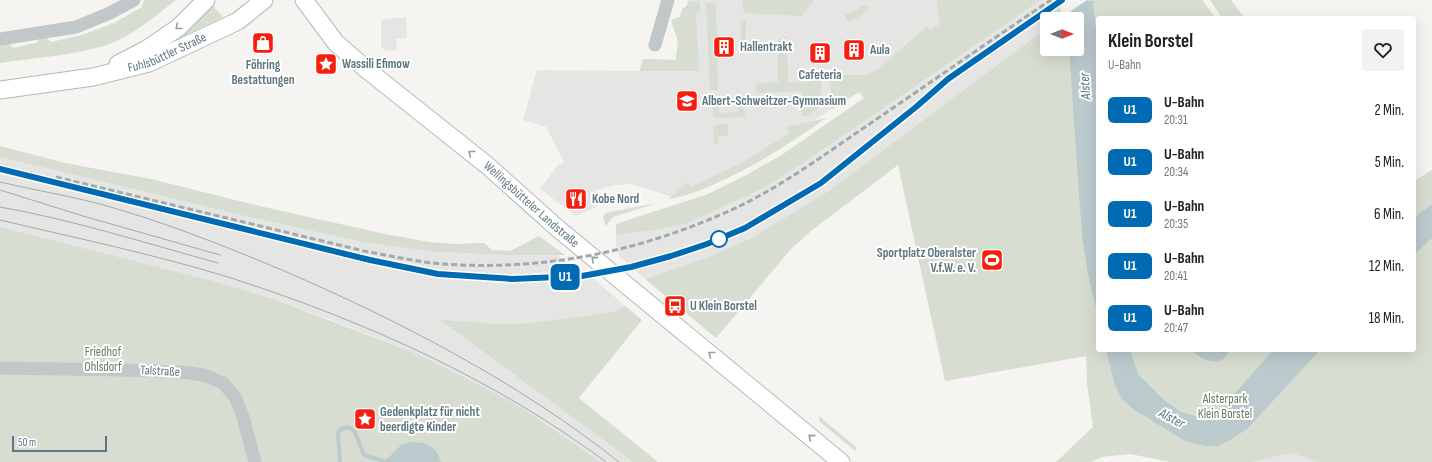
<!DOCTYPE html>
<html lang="de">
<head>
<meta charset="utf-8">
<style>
  :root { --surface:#fff; --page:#f2f2f2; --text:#202124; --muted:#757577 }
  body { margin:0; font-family:"Sofia Sans Condensed",sans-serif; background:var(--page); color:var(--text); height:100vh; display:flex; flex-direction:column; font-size:15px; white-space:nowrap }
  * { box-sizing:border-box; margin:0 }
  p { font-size:13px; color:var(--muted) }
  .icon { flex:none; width:22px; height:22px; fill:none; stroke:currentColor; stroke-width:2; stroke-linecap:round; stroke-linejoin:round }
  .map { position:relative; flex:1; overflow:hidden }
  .drawer { position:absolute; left:1096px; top:16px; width:320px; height:336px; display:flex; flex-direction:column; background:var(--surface); border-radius:4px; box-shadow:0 4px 16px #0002 }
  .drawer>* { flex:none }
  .badge { padding:0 8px; border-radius:6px; font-size:14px; line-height:26px }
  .needle { width:26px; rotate:90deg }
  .controls { position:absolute; left:1040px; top:12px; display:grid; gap:8px }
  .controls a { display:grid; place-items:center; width:44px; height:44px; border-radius:4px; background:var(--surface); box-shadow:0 4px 16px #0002; font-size:20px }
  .scale { position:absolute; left:12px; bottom:10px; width:95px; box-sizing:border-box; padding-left:4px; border:2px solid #5d767f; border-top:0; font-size:11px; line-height:14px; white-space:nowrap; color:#5d767f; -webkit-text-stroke:3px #fff; paint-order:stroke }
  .map>.badge { position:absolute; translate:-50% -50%; box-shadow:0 0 0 2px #fff }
  .round { display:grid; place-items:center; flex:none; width:42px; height:42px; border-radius:4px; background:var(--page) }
  .overview { display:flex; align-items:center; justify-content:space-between; height:68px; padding:0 12px }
  h1 { font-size:19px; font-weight:700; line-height:30px }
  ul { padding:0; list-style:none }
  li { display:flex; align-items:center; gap:12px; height:52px; padding:0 12px }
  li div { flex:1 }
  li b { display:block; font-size:15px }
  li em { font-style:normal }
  li .badge { min-width:44px; font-weight:700; text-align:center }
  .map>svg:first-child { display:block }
  .built { fill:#e5e6e4 }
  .green { fill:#d7ddd1 }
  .water { fill:#bbcacd }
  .pier { fill:#f5f4f0 }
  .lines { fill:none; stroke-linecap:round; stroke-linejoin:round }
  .stream { stroke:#bbcacd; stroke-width:4 }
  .major-casing { stroke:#b2b9bc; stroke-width:19 }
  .minor { stroke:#c2c7ca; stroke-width:13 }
  .major { stroke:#fff; stroke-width:17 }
  .tram { stroke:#a0aaad; stroke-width:1 }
  .rail { stroke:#a0aaad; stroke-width:3; stroke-dasharray:6 3; stroke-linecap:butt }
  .oneway { stroke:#8e9fa5 }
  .line-casing { stroke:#fff; stroke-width:9 }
  .line { stroke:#006ab3; stroke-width:6 }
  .stop-dot { fill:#fff; stroke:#006ab3; stroke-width:2 }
  .labels { text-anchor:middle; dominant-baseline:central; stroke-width:4; stroke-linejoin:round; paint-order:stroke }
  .poi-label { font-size:13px; font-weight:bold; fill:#5d767f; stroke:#fff; text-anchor:start }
  .street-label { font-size:13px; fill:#5d767f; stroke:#fff }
  .park-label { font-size:13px; fill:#6a7b60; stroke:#fff }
  .water-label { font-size:14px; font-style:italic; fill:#58787c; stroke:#fff }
</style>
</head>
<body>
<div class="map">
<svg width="1432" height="462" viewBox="0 0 1432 462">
  <rect width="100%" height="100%" fill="#f5f4f0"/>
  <path class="built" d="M688 0H973L923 35 859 92 734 171 673 197 631 184 616 185 596 190 594 196 597 207 576 216 540 189 558 165 564 162 546 127 523 120 537 70 639 71 643 59 676 60 678 41 671 20 680 17 682 9 687 6Z
    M1041 0H1049L1056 19H1047V28L827 192 751 238 711 256 645 279 619 256 616 246V235L662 229 688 223 764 188 811 158Z
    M406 17 407 38 396 39 397 50 385 51 381 47V21L387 19Z
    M0 157 249 217 367 243 437 252 509 255H557L586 279 593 278 625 306 613 312 529 323 496 324 441 321 633 462H601L522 408 489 390 417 354 331 320 276 300 214 281 0 227Z
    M1292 453 1318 462H1253Z"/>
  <path class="green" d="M145 0H176C154 17 128 40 100 47 68 56 33 58 0 63V45L9 43 13 48 36 43 43 35H44L51 42 82 35 114 23 142 7 143 2Z
    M742 0H814L802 16 744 13Z
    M937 0H1041L811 158 764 188 688 223 662 229 616 235V224L708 194 748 174 783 154 864 98 859 92 832 109 831 104 830 75H865L877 70 927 26 930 30 939 24Z
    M1049 0H1202L1216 18H1098V350H1414V181L1432 170V462H1318L1292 453 1253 462H1170L1130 454 1101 457 1092 462H1056L1093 427 1087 383 1086 356 945 381 898 165 811 231 792 248 716 338 645 279 711 256 751 238 827 192 1047 28V49H1077V19H1056Z
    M1210 0H1231L1245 18H1222Z
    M700 1V12L696 13 699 71H640L643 59 676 60 678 41 671 20 680 17 682 9 687 6 688 2Z
    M706 3H716L718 90H710Z
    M212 5 223 17 182 37Z
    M867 5 869 8C864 14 854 21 847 21L845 15 863 6Z
    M741 21H746V53H740Z
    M787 37 788 82 806 83 807 80 810 79V72L821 74V105L809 116H802V91L756 93V84L778 82V40Z
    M738 98 745 111V117L713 118 712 100H718L719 113 738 112Z
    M826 118C793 142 758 164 721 181 704 189 686 197 668 199L688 182 691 187 745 161 789 133 786 127Z
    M728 124V136H718V144H714L713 125Z
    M0 146 65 163 151 179 251 204 385 234 429 242 455 244 484 243 492 250 510 251 539 236 565 255H509L437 252 367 243 249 217 0 157Z
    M657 203 613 217 606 226 603 218 605 213Z
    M0 227 214 281 276 300 417 354 489 390 522 408 601 462H0Z
    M625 306 642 320 579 398 658 462H633L440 320 496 324 529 323 613 312Z
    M819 416 857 448 855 451 819 421Z"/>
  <path class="water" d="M1061 0 1093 1 1098 51V317L1088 274 1082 236 1069 49H1077V19H1064Z
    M1432 204V238L1414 255V218Z
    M1106 350H1130L1138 374 1164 400 1181 412 1196 416 1213 411 1225 406 1236 392 1273 350H1320L1247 429 1230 440 1218 446H1205L1185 441 1133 409 1122 399 1115 385Z
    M1191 350H1229C1223 370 1201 360 1191 350Z
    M410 442C427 442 436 445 441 462H384L383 461 388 458 400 446Z"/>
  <path class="pier" d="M1059 0H1087L1062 17Z"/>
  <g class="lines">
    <path class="stream" d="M340 462 338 435 339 431C356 417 359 447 364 455L383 461"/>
    <g class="major-casing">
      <g id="major">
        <path id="s1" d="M304 0 336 43 366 69 488 166 556 227 841 462"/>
        <path d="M118 64 147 49 179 27 206 0"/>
        <path id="s2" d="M0 90 93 77 149 63 238 21 264 0"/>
      </g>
    </g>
    <path class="minor" d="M0 39 76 27 110 13 134 0
      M655 45 668 0
      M0 368 123 370 182 372 204 375 223 383 235 397 243 417 255 462"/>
    <use href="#major" class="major"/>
    <path class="tram" d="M0 182C38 191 77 197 114 208 172 225 227 247 282 270 400 321 518 382 619 462
      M0 190 83 216 220 255
      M0 207C74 220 145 243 218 263
      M0 220C76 238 153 254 228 277 362 320 493 378 606 462"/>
    <path class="rail" d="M0 169 370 260 438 274 512 279 582 276 631 267 671 256 707 244 745 228 821 183 916 107 948 79 1062 0
      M56 177 364 251C391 256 417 262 443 264 544 271 638 252 729 211 778 189 821 157 865 127 927 85 988 42 1051 0"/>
  </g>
  <defs><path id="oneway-chevron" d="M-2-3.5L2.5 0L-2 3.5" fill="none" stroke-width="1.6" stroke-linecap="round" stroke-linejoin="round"/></defs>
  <g class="oneway">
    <use href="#oneway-chevron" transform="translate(178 27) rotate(141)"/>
    <use href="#oneway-chevron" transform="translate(471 153) rotate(-142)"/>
    <use href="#oneway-chevron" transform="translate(594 259) rotate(-140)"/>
    <use href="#oneway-chevron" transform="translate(711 354) rotate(-141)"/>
    <use href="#oneway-chevron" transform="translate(811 437) rotate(-140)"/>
  </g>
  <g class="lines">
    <g class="line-casing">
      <path id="line" d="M0 169 370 260 438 274 512 279 582 276 631 267 671 256 707 244 745 228 821 183 916 107 948 79 1062 0"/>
    </g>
    <use href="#line" class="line"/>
  </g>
  <defs>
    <g id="shop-square" transform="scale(1.15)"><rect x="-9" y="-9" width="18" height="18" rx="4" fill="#f51f10" stroke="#fff"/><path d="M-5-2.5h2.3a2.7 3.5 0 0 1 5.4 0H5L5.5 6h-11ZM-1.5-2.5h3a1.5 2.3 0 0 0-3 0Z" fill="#fff"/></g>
    <g id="building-square" transform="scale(1.15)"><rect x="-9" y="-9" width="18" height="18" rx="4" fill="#f51f10" stroke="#fff"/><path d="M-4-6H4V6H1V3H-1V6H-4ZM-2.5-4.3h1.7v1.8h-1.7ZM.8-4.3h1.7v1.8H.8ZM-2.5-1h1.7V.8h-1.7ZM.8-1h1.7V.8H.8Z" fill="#fff"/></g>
    <g id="sight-square" transform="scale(1.15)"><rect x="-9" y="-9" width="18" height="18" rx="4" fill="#f51f10" stroke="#fff"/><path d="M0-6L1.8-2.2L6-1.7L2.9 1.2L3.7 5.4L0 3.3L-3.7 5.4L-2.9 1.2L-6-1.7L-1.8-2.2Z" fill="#fff"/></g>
    <g id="school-square" transform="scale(1.15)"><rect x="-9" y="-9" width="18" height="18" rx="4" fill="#f51f10" stroke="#fff"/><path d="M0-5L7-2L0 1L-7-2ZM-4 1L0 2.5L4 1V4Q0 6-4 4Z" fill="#fff"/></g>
    <g id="restaurant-square" transform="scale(1.15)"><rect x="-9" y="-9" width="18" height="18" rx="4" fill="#f51f10" stroke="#fff"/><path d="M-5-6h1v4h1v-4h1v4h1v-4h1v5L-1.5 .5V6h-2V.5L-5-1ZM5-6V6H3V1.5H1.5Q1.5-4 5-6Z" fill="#fff"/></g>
    <g id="stadium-square" transform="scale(1.15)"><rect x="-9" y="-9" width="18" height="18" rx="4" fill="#f51f10" stroke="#fff"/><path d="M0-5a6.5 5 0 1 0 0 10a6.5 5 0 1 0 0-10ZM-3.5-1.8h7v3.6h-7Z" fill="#fff"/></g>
    <g id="bus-square" transform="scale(1.15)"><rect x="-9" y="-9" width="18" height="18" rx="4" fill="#f51f10" stroke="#fff"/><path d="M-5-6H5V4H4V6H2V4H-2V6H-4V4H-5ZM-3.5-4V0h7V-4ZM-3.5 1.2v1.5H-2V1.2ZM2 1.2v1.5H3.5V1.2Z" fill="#fff"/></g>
  </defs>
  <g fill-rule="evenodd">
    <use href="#shop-square" x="263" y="43"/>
    <use href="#building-square" x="724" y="47"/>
    <use href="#building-square" x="854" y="50"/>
    <use href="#building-square" x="820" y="53"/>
    <use href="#sight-square" x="326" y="64"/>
    <use href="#school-square" x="687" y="101"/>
    <use href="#restaurant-square" x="576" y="199"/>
    <use href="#stadium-square" x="992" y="260"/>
    <use href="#bus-square" x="675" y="306"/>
    <use href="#sight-square" x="365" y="419"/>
  </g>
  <circle class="stop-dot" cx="719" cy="239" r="8"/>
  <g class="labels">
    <g class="poi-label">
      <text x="740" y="47">Hallentrakt</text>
      <text x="870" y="50">Aula</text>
      <text x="342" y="64">Wassili Efimow</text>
      <text x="263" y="65" text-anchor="middle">Föhring<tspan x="263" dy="15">Bestattungen</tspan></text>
      <text x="820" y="75" text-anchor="middle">Cafeteria</text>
      <text x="702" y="101">Albert-Schweitzer-Gymnasium</text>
      <text x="592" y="199">Kobe Nord</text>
      <text x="976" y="253" text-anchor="end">Sportplatz Oberalster<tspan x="976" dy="15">V.f.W. e. V.</tspan></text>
      <text x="690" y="306">U Klein Borstel</text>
      <text x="380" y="412">Gedenkplatz für nicht<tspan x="380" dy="15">beerdigte Kinder</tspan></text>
    </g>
    <g class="street-label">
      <text stroke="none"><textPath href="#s2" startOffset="172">Fuhlsbüttler Straße</textPath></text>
      <text stroke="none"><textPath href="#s1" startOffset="307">Wellingsbütteler Landstraße</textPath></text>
      <text transform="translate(160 371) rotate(3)">Talstraße</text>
    </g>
    <g class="park-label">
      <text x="103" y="352">Friedhof<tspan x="103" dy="15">Ohlsdorf</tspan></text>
      <text x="1225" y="399">Alsterpark<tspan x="1225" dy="15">Klein Borstel</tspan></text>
    </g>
    <g class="water-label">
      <text transform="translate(1085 86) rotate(-94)">Alster</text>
      <text transform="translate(1172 418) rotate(28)">Alster</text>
    </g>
  </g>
</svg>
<div class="controls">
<a><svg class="needle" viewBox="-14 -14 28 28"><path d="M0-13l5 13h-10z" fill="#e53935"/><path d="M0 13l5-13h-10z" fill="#757577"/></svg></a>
</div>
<div class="scale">50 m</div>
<b class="badge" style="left:565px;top:277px;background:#006ab3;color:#fff">U1</b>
<section class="drawer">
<div class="overview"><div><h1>Klein Borstel</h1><p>U-Bahn</p></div><a class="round"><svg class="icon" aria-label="heart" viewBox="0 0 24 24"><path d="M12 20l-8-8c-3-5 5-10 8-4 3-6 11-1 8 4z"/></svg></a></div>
<ul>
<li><span class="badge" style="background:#006ab3;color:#fff">U1</span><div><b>U-Bahn</b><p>20:31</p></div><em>2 Min.</em></li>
<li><span class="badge" style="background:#006ab3;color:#fff">U1</span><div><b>U-Bahn</b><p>20:34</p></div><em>5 Min.</em></li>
<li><span class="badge" style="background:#006ab3;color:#fff">U1</span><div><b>U-Bahn</b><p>20:35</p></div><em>6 Min.</em></li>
<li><span class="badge" style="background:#006ab3;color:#fff">U1</span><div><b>U-Bahn</b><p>20:41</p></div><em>12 Min.</em></li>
<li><span class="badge" style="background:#006ab3;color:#fff">U1</span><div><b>U-Bahn</b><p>20:47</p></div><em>18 Min.</em></li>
</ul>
</section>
</div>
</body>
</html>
